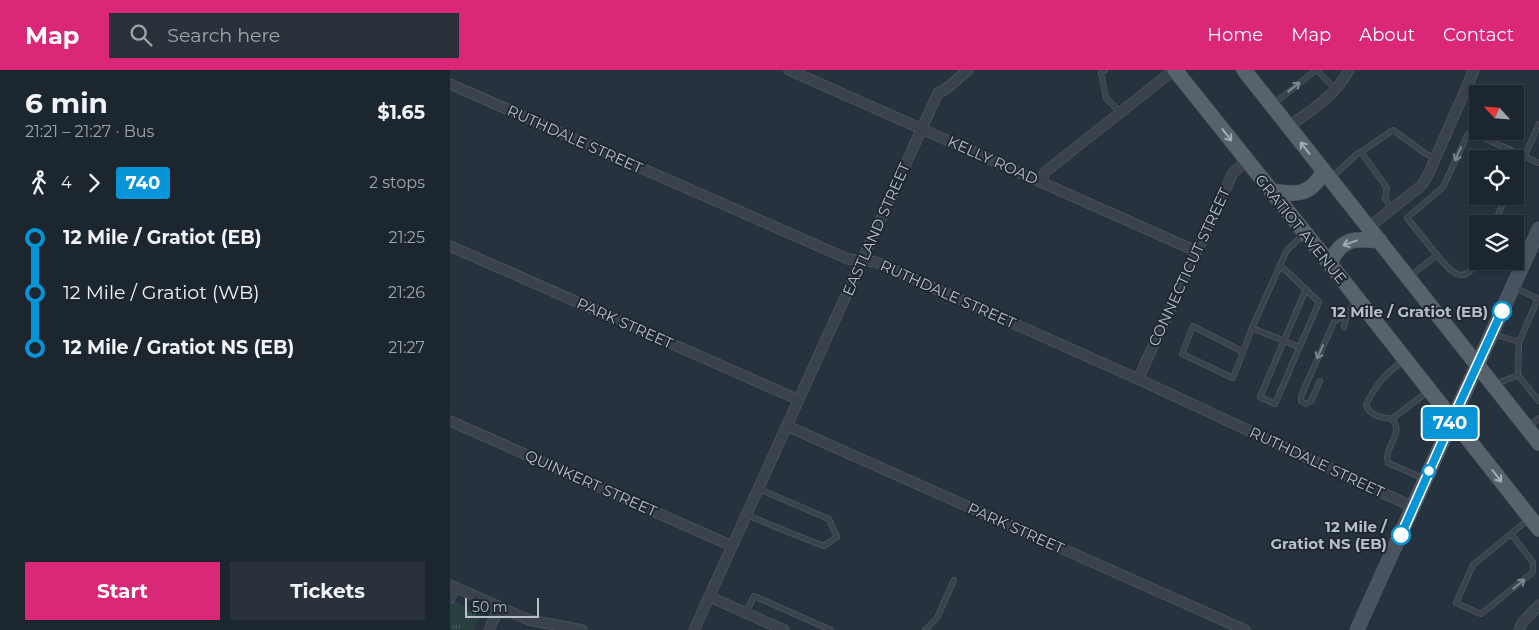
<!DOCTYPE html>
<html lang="en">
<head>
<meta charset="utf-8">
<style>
  :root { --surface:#1c262e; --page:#29323a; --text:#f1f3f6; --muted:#a0a5aa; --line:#3a434a; --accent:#db2777 }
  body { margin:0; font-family:Montserrat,sans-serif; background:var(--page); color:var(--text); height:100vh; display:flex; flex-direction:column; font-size:19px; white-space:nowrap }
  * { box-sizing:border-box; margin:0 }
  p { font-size:16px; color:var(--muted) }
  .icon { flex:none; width:28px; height:28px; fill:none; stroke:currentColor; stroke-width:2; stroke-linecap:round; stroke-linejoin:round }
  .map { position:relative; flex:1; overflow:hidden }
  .drawer { display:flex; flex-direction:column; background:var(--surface); width:450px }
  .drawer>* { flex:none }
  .badge { padding:0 10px; border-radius:4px; font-size:18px; line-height:32px }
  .needle { width:32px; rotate:296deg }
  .controls { position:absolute; left:1019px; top:15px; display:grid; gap:10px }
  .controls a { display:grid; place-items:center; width:55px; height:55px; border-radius:0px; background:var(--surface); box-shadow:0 1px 4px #0004,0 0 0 1px var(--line); font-size:25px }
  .scale { position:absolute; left:15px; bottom:12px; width:74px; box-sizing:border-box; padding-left:5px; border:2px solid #b6bec8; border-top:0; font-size:14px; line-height:18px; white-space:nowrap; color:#b6bec8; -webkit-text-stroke:4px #1f2832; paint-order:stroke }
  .map>.badge { position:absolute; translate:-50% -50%; box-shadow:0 0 0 2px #fff }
  .legs { display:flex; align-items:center; gap:8px; height:55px; padding:0 25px; font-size:16px }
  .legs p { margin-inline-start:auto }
  .head { display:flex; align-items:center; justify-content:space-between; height:85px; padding:0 25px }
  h1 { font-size:28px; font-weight:700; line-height:38px }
  .primary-button { display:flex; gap:10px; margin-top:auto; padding:10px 25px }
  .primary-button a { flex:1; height:58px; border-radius:0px; background:var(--accent); color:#fff; font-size:20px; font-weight:700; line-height:58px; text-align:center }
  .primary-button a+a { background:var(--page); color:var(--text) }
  ul { padding:0 25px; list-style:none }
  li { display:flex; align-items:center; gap:18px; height:55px; font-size:19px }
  li i { display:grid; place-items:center; width:8px; height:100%; margin:0 6px; background:currentColor }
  li i::after { content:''; width:12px; height:12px; margin:-6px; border:4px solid; border-radius:50%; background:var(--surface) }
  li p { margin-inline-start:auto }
  li:first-child i { background:linear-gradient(#0000 50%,currentColor 0) }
  li:last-child i { background:linear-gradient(currentColor 50%,#0000 0) }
  header { display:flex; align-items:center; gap:30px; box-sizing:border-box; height:70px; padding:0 25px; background:var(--accent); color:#fff }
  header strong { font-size:24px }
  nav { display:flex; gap:28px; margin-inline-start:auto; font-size:18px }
  .search { width:350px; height:45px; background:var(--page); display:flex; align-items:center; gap:12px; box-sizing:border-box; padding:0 18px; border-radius:0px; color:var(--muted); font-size:19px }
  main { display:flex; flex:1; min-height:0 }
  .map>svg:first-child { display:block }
  .grass { fill:url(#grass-tufts) }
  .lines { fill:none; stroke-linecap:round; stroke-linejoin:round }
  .lane-casing { stroke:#58616b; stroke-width:6 }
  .street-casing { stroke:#58616b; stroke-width:11 }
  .secondary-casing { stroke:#58616b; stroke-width:15 }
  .primary-casing { stroke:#464f59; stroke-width:16 }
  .lane { stroke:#3a434d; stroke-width:5 }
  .street { stroke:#3a434d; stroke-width:10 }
  .secondary { stroke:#485360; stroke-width:14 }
  .primary { stroke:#58626d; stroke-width:15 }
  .oneway { stroke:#7e8791 }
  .oneway2 { stroke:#a3acb6 }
  .line-1-casing { stroke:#fff; stroke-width:11 }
  .line-1 { stroke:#0696d7; stroke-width:8 }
  .stop-1-dot { fill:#fff; stroke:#0696d7; stroke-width:2.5 }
  .labels { text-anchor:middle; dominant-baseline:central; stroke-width:4; stroke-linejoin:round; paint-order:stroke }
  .street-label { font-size:15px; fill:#b6bec8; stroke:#1f2832 }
  .stop-label { font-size:15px; font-weight:bold; fill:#b6bec8; stroke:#1f2832; text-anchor:end }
</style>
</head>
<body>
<header>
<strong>Map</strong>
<div class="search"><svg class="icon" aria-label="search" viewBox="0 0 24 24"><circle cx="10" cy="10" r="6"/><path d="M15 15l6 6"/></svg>Search here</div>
<nav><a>Home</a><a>Map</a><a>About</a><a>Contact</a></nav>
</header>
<main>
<section class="drawer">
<div class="head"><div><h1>6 min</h1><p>21:21 – 21:27 · Bus</p></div><b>$1.65</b></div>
<div class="legs"><svg class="icon" aria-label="walk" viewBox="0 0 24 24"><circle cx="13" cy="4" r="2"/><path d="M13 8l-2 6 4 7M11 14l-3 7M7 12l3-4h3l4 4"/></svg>4<svg class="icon" aria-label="forward" viewBox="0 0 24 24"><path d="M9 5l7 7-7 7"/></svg><b class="badge" style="background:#0696d7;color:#fff">740</b><p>2 stops</p></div>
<ul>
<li><i style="color:#0696d7"></i><b>12 Mile / Gratiot (EB)</b><p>21:25</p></li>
<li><i style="color:#0696d7"></i><span>12 Mile / Gratiot (WB)</span><p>21:26</p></li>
<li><i style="color:#0696d7"></i><b>12 Mile / Gratiot NS (EB)</b><p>21:27</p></li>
</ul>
<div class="primary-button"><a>Start</a><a>Tickets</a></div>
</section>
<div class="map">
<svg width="1089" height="560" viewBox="0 0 1089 560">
  <defs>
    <pattern id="grass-tufts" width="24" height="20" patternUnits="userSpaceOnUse" patternTransform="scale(1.25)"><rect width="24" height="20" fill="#293f3f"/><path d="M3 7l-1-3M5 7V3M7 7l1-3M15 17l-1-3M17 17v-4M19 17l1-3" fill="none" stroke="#465959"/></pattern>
  </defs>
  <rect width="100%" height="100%" fill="#26323d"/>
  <path class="grass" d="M0 530 31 544 24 560H0Z"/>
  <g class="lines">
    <g class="lane-casing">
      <path id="lane" d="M655 0 651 3 656 28 670 42
        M867 0 885 19
        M822 35 866 0
        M911 82 943 60 976 84 985 88
        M1065 107 1089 54
        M881 108 908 83 911 82 937 118 935 129 942 138
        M1044 154 1056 126
        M987 185 957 148 993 117 1018 64 1027 65 1089 93
        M830 195 869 232 825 334 810 327 856 219
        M959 207 987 185C1001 202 1014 218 1028 189
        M894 257 897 243
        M802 258 849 277
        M1043 264 1069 272 1088 229 1064 217
        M793 282 783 308 732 284 743 256 793 282 802 258 837 180 853 165
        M954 290C935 304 926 314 916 335 920 346 932 348 942 349 942 349 946 356 946 356 949 368 934 378 938 393L975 409
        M1068 305 1089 331
        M870 311 861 331 856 334 851 331V326L884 252 897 243 907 230
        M1046 314 1068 305 1069 272
        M942 349 977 322
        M1078 357 1089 348
        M297 445 338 462 374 476 387 467 379 449 309 419
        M1061 464 1083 492V502L1031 544 1006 533 1023 495 1080 448
        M296 543 304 526 381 560
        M475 560 487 548 504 510"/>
    </g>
    <g class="street-casing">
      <path id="street" d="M339 0 746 181
        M0 14 398 189 426 192 688 309 963 437
        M839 56C861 41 886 25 899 0
        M591 112 595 102 724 0
        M919 157 972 115 978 105 1024 0
        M0 176 349 330
        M688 309 783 103 797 90
        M0 351 282 476
        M337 356 795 560
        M0 515 79 550 132 560
        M260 527 334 560
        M0 528 5 517
        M39 560 49 537
        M244 560 488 23 496 19 518 0
        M1069 560 1072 553 1089 535"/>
    </g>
    <g class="secondary-casing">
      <path id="secondary" d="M907 560 1089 159"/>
    </g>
    <g class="primary-casing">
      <path id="primary" d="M725 0 880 194 1089 459
        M794 0 1089 373
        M821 121C847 125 860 126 874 101
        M880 194C890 168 905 168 930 171"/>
    </g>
    <use href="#lane" class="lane"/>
    <use href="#street" class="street"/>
    <use href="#secondary" class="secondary"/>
    <use href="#primary" class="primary"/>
  </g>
  <defs><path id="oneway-shaft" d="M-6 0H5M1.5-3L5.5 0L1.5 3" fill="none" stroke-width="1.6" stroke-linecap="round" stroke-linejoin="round" transform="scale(1.25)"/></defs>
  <g class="oneway">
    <use href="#oneway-shaft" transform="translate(844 17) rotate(-38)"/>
    <use href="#oneway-shaft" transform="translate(1008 84) rotate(114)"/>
    <use href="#oneway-shaft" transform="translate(870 282) rotate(114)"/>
    <use href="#oneway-shaft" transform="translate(1069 514) rotate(-39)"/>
  </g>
  <g class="oneway2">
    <use href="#oneway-shaft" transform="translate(777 65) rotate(52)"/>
    <use href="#oneway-shaft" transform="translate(855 78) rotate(-128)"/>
    <use href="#oneway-shaft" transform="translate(900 173) rotate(160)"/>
    <use href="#oneway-shaft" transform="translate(1047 406) rotate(52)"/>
  </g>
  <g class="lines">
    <g class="line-1-casing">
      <path id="line-1" d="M951 465 1002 350 1052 241"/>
    </g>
    <use href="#line-1" class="line-1"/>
  </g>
  <g class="stop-1-dot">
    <circle cx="1052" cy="241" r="9"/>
    <circle cx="979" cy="401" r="6"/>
    <circle cx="951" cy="465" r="9"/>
  </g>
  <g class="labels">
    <g class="street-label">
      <text transform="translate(125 69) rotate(24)">RUTHDALE STREET</text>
      <text transform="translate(543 90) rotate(24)">KELLY ROAD</text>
      <text transform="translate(426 159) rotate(-66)">EASTLAND STREET</text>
      <text transform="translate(851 159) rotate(51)">GRATIOT AVENUE</text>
      <text transform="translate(739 197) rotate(-65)">CONNECTICUT STREET</text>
      <text transform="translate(498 224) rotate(24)">RUTHDALE STREET</text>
      <text transform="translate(175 253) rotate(24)">PARK STREET</text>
      <text transform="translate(867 392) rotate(25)">RUTHDALE STREET</text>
      <text transform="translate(141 413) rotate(24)">QUINKERT STREET</text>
      <text transform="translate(566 458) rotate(24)">PARK STREET</text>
    </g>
    <g class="stop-label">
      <text x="1038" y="241">12 Mile / Gratiot (EB)</text>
      <text x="937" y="456">12 Mile /<tspan x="937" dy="17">Gratiot NS (EB)</tspan></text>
    </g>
  </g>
</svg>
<div class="controls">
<a><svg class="needle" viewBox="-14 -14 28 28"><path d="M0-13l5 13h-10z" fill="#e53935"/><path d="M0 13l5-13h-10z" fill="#a0a5aa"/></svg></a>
<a><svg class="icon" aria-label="locate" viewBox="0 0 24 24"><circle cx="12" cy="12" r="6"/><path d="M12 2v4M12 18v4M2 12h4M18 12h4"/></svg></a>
<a><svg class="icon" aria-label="layers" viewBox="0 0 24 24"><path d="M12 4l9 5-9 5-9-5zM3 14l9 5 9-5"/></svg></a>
</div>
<div class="scale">50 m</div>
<b class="badge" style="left:1000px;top:353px;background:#0696d7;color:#fff">740</b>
</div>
</main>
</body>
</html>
